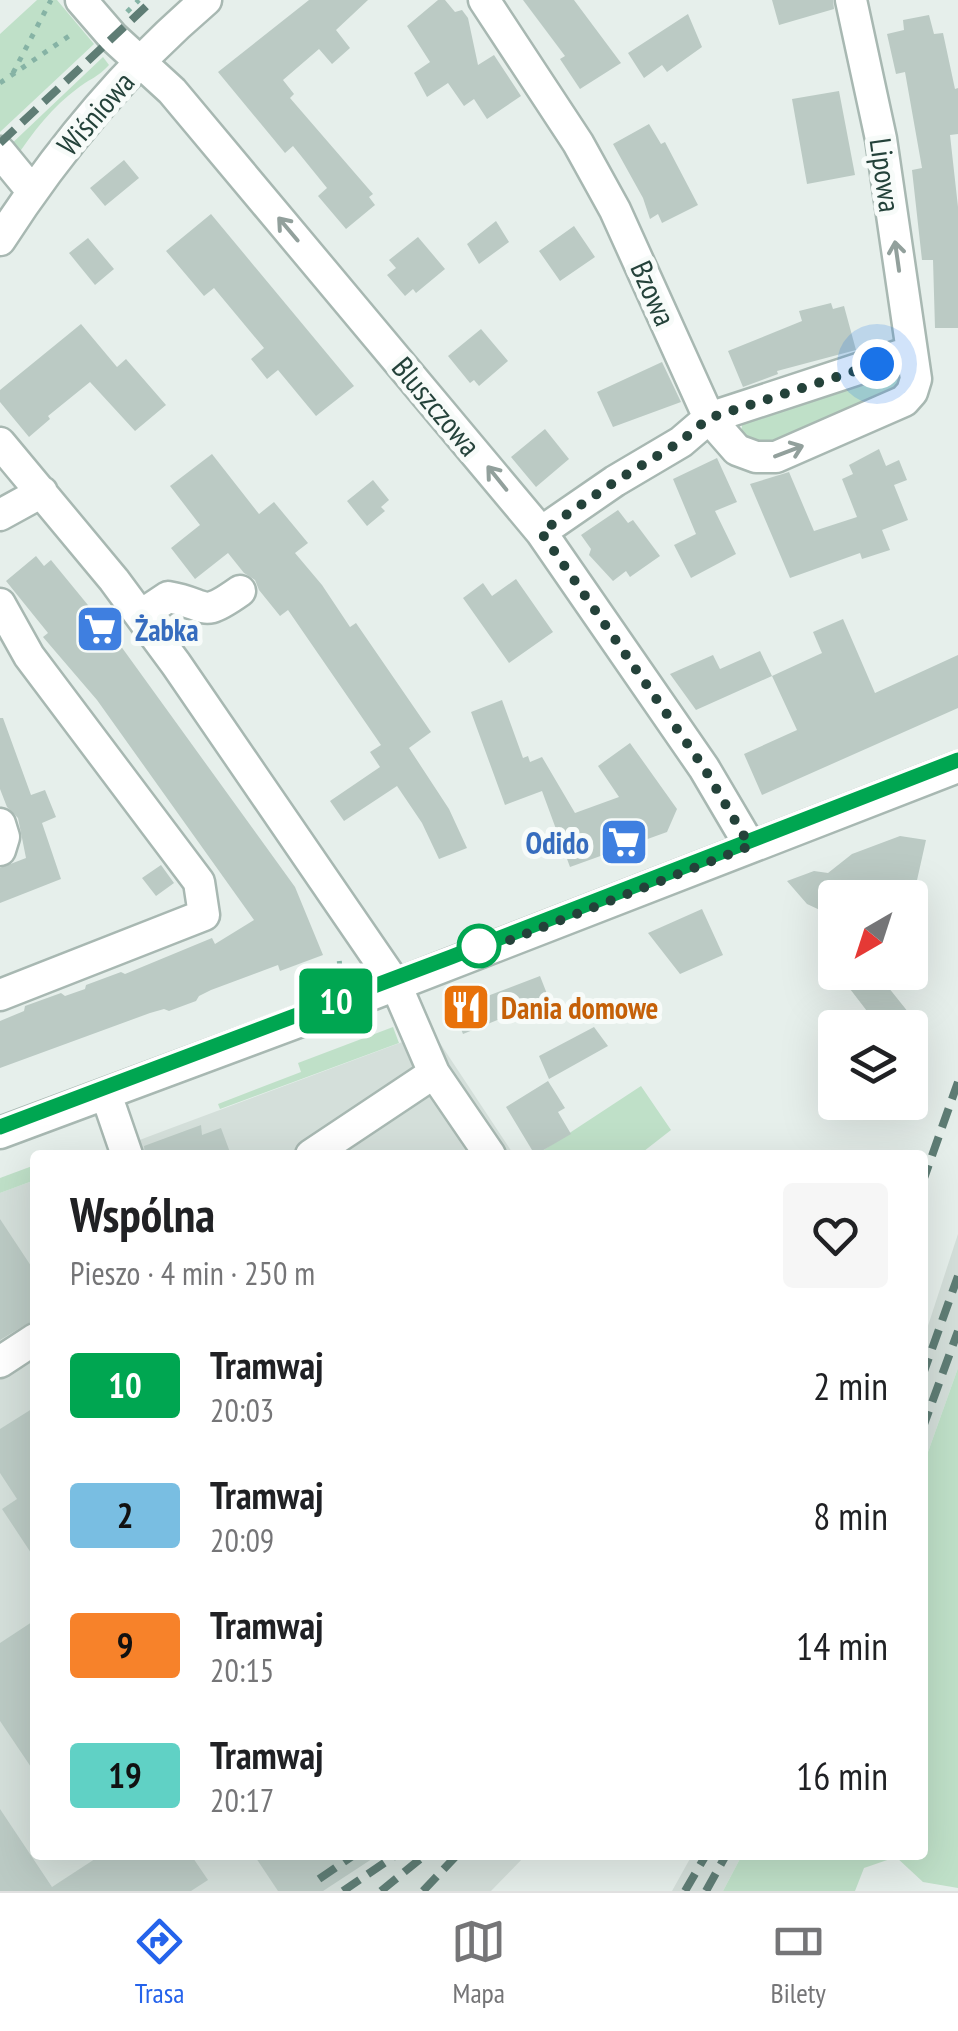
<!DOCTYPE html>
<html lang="pl">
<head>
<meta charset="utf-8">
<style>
  :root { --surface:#fff; --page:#f6f6f6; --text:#202124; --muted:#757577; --line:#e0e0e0; --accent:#2563eb }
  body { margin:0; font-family:"PT Sans Narrow",sans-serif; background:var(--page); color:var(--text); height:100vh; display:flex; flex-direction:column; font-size:38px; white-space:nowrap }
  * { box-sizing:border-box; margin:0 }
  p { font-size:32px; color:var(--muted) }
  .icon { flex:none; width:55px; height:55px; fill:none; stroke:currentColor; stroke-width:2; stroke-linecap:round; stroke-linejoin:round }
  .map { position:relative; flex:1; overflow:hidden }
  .sheet { position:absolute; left:30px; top:1150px; width:898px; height:710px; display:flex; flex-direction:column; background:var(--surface); border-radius:10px; box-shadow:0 10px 40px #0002 }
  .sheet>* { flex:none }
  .badge { padding:0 20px; border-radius:8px; font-size:35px; line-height:65px }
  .needle { width:65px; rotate:219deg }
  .fabs { position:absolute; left:818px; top:880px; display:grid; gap:20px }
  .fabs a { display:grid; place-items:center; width:110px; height:110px; border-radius:10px; background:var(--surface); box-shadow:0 10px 40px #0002; font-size:50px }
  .you { position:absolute; width:50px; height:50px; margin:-25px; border:8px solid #fff; border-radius:50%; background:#1a73e8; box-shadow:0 0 0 15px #1a73e833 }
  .map>.badge { position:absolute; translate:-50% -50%; box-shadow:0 0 0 5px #fff }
  .round { display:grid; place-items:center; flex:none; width:105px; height:105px; border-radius:10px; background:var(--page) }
  .headline { display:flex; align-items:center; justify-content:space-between; height:170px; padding:0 40px }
  h1 { font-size:48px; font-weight:800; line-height:75px }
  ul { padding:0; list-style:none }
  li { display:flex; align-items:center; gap:30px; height:130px; padding:0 40px }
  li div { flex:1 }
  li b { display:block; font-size:38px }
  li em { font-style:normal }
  li .badge { min-width:110px; font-weight:700; text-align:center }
  .menu { display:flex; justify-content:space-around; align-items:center; height:140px; border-top:2px solid var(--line); background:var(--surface); font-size:28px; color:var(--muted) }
  .menu a { display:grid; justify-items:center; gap:5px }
  .menu .active { color:var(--accent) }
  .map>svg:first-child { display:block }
  .built { fill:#d4dfda }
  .green { fill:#bfe0c8 }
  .building { fill:#bbcac4 }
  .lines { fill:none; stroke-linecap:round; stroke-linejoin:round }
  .minor-casing { stroke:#a8b8b2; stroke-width:35 }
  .path { stroke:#86b3a5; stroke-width:5; stroke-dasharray:5 8; stroke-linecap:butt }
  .minor { stroke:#fff; stroke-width:30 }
  .tram { stroke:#5f7d75; stroke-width:2.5 }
  .rail { stroke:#5f7d75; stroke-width:8; stroke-dasharray:20 10; stroke-linecap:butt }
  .oneway { stroke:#92a09c }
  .line-casing { stroke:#fff; stroke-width:22 }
  .line { stroke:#00a651; stroke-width:15 }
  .walk { stroke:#24423a; stroke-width:10; stroke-dasharray:0 18 }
  .stop-dot { fill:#fff; stroke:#00a651; stroke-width:5 }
  .labels { text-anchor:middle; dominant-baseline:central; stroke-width:10; stroke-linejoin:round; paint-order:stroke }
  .street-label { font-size:30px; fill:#24423a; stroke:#f7fbf9 }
  .shop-label { font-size:30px; font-weight:bold; fill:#366cbe; stroke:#f7fbf9; text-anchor:start }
  .food-label { font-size:30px; font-weight:bold; fill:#c56008; stroke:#f7fbf9; text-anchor:start }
</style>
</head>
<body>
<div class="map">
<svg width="958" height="1891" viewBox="0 0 958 1891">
  <rect width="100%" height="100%" fill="#e6efeb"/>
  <path class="built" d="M432 1031 514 1155H100L166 1130Z
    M35 1180V1855H526L491 1891H0V1193Z
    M958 1234V1368L923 1466V1341Z
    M692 1855H742L723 1891H672Z"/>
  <path class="green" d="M37 0H57L94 44 0 132V34Z
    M103 57 109 65C97 78 91 78 78 88 53 106 32 133 15 159L6 149Z
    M889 370 898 378 900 390 756 449 741 432 743 420Z
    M393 1027 399 1043 220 1109 218 1104 301 1072 298 1063Z
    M641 1086 671 1130 639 1155H536Z
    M35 1165V1180L0 1193V1178Z
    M958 1368V1888L923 1882 896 1857 864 1868 855 1891H723L742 1855H922L923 1466Z"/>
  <path class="building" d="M309 0H368L336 30 350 48 332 64 319 49 283 80 294 94 290 98 373 194 369 197 375 205 346 229 318 196 327 188 293 146 285 153 218 72Z
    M438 0H445L455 12 462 10 468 18 478 65 494 55 521 96 487 119 474 99 464 106 448 83 427 97 414 73 430 62 407 26Z
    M523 0H574L621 63 580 89 560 59 565 56Z
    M772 0H833L834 9 779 25Z
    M688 14 702 47 667 72 662 65 644 78 628 53Z
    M929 15 934 34 943 33 955 89 958 88V134L950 135 958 207V328H935L933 260H922L912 170 922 168 905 72 896 74 887 34 904 30 903 20Z
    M839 91 855 175 807 184 792 99Z
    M649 124 661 144 665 142 698 205 662 223 658 214 650 219 643 198 613 144Z
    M124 160 139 178 105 206 90 188Z
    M211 214 354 386 316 416 278 370 267 379 251 359 264 348 214 288 204 296 166 251Z
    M496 221 509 242 479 264 467 244Z
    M574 226 595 257 560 281 539 251Z
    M418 237 445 269 416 293 413 289 405 296 387 275 396 268 389 260Z
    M88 238 114 269 95 285 69 253Z
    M831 303 833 309 844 306 856 350 777 371 778 374 743 387 728 351 802 321 799 311Z
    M81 324 117 367 126 359 166 405 135 431 90 382 48 416 50 419 29 437 0 402V390Z
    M481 329 508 361 479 386 474 380 470 383 448 356Z
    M662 362 681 402 613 427 597 392Z
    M545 429 569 459 536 487 511 457Z
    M879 449 886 466 899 460 907 480 894 485 908 520 882 530 890 550 862 559 860 553 790 578 750 484 789 472 814 531 857 517 842 479 853 474 849 465Z
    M212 454 259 514 274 502 308 543 295 553 322 585 350 627 356 623 431 732 409 748 449 809 467 848 439 859 422 823 397 786 344 821 330 801 380 767 370 752 381 745 288 610 280 616 259 590 255 580 244 573 228 553 195 579 171 548 200 525 170 486Z
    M717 458 737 502 715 511 736 554 691 578 674 545 696 534 673 479Z
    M373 480 389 500 381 507 385 511 367 526 347 501Z
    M618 510 628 523 633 520 660 556 630 577 626 571 613 581 589 555 591 549 581 535Z
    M36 556 44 566 51 560 115 638 295 887 323 955 280 971 278 965 211 990 199 996 196 1001 169 1011 164 1009 150 1013 0 1068V1021L24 1011 25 1006 61 993 65 996 85 989 86 985 121 972 125 974 212 938 215 944 254 920 97 700 43 637 48 633 6 581Z
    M516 579 553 632 509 663 463 598 483 583 492 596Z
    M843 619 875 693 958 655V708L762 795 744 754 797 730 772 676 822 653 813 632Z
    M760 651 772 676 696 710 670 674 713 655 720 669Z
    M502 700 523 758 528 756 531 765 530 762 542 757 575 813 619 797 598 766 630 743 677 809 667 832 570 867 542 791 505 805 471 712Z
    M0 718H3L31 795 45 790 56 817 42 823 61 879 0 903V868L26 858 18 818 7 807 0 789Z
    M900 836 926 840 913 898H869L866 892 852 898H835V905L822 911 807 904 787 881 814 871 828 873 852 854Z
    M161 865 174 883 156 896 142 878Z
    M702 909 723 955 680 974 648 933Z
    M837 972H876L921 1028H880Z
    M540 976 549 999 463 1034 453 1009Z
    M594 1027 608 1046 549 1079 539 1056Z
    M548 1081 565 1108 558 1112 571 1134 535 1155 506 1107Z
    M201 1125 202 1135 221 1128 231 1155H145L144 1146Z
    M0 1219 35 1272V1319L0 1340Z
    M35 1407V1559L2 1509 17 1499 0 1473V1429Z
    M35 1620V1773L0 1721V1643Z
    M0 1809 52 1887 101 1855H191L208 1880 191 1891H0Z
    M254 1855H378L323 1891H278Z"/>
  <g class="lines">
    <g class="minor-casing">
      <path id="minor" d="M81 0 113 37 172 91 541 532 704 768 750 846
        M484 0 578 143 615 210 709 418 737 450 756 457H776L904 401 912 392 916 379 881 139 851 0
        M0 152 32 191
        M0 240C58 150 124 70 206 0
        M0 443 114 580 176 664 396 985 434 1073 490 1155
        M0 515 42 492
        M541 532 615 481 681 442 709 418 910 352
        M0 604 29 656 199 882 204 915 0 995
        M141 615 168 597C210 604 199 620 240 591
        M0 824 4 837 0 850
        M106 1094 127 1155
        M0 1133 360 999 958 767
        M311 1155 434 1073
        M0 1362 35 1339"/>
    </g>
    <path class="path" d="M127 12 139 0
      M13 73 51 0
      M0 83 72 34
      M341 979 339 958 342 957"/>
    <use href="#minor" class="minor"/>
    <path class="tram" d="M0 1127 451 957 958 760"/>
    <path class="rail" d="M0 143 153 0
      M922 1184 958 1082
      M922 1377 958 1276
      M922 1430 958 1331
      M319 1879 354 1855
      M343 1891 396 1855
      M381 1891 425 1855
      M423 1891 457 1855
      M685 1891 706 1855
      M706 1891 726 1855"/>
  </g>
  <defs><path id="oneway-shaft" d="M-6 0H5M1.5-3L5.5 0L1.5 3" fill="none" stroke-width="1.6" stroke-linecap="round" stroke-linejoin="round" transform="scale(2.5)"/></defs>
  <g class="oneway">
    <use href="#oneway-shaft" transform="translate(288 229) rotate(-130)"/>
    <use href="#oneway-shaft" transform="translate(897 256) rotate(-98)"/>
    <use href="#oneway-shaft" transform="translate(789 451) rotate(-21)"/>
    <use href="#oneway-shaft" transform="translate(497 478) rotate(-129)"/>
  </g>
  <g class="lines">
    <g class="line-casing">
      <path id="line" d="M0 1127 451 957 958 760"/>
    </g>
    <use href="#line" class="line"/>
    <path class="walk" d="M479 946 482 951 750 846 704 768 541 532 616 481 680 442 709 418 877 364"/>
  </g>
  <defs>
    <g id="supermarket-square" transform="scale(2.5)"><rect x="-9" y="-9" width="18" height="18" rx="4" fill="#3f7fe0" stroke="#f7fbf9"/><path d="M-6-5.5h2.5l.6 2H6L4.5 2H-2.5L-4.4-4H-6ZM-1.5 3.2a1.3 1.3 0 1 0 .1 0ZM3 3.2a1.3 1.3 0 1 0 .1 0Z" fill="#fff"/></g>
    <g id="restaurant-square" transform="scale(2.5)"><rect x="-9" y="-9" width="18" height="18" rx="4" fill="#e8710a" stroke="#f7fbf9"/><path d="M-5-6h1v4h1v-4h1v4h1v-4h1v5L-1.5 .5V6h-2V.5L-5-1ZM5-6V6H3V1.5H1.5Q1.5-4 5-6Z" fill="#fff"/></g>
  </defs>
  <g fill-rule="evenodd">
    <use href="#supermarket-square" x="100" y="629"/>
    <use href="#supermarket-square" x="624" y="842"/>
    <use href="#restaurant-square" x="466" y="1007"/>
  </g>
  <circle class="stop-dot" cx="479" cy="946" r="20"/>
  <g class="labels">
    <g class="street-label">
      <text transform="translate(95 113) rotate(-49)">Wiśniowa</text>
      <text transform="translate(886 175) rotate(82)">Lipowa</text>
      <text transform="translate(654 293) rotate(66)">Bzowa</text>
      <text transform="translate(437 406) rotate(50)">Bluszczowa</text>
    </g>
    <g class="shop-label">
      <text x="135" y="629">Żabka</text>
      <text x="589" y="842" text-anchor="end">Odido</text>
    </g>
    <g class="food-label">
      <text x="501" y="1007">Dania domowe</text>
    </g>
  </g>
</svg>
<div class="fabs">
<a><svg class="needle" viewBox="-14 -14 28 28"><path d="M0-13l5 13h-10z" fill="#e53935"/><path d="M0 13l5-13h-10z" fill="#757577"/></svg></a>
<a><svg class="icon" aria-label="layers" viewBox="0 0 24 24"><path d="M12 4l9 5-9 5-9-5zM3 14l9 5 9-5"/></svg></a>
</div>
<div class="you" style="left:877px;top:364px"></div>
<b class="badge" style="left:336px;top:1001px;background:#00a651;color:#fff">10</b>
<section class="sheet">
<div class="headline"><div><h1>Wspólna</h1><p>Pieszo · 4 min · 250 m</p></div><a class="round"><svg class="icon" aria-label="heart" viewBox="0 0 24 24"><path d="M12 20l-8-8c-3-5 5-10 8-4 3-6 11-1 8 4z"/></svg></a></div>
<ul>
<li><span class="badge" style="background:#00a651;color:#fff">10</span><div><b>Tramwaj</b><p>20:03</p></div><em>2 min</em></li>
<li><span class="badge" style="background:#79bee2;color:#111">2</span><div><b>Tramwaj</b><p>20:09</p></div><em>8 min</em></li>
<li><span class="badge" style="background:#f7822a;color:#111">9</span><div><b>Tramwaj</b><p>20:15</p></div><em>14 min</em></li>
<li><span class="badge" style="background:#60d1c5;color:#111">19</span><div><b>Tramwaj</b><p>20:17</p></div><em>16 min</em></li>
</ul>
</section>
</div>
<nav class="menu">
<a class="active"><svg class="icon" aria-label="directions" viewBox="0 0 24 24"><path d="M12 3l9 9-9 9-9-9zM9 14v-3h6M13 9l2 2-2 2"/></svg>Trasa</a>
<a><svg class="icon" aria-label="map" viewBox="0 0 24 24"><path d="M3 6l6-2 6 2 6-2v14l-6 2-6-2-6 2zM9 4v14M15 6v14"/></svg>Mapa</a>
<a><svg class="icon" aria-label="tickets" viewBox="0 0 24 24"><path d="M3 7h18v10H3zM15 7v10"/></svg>Bilety</a>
</nav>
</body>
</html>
